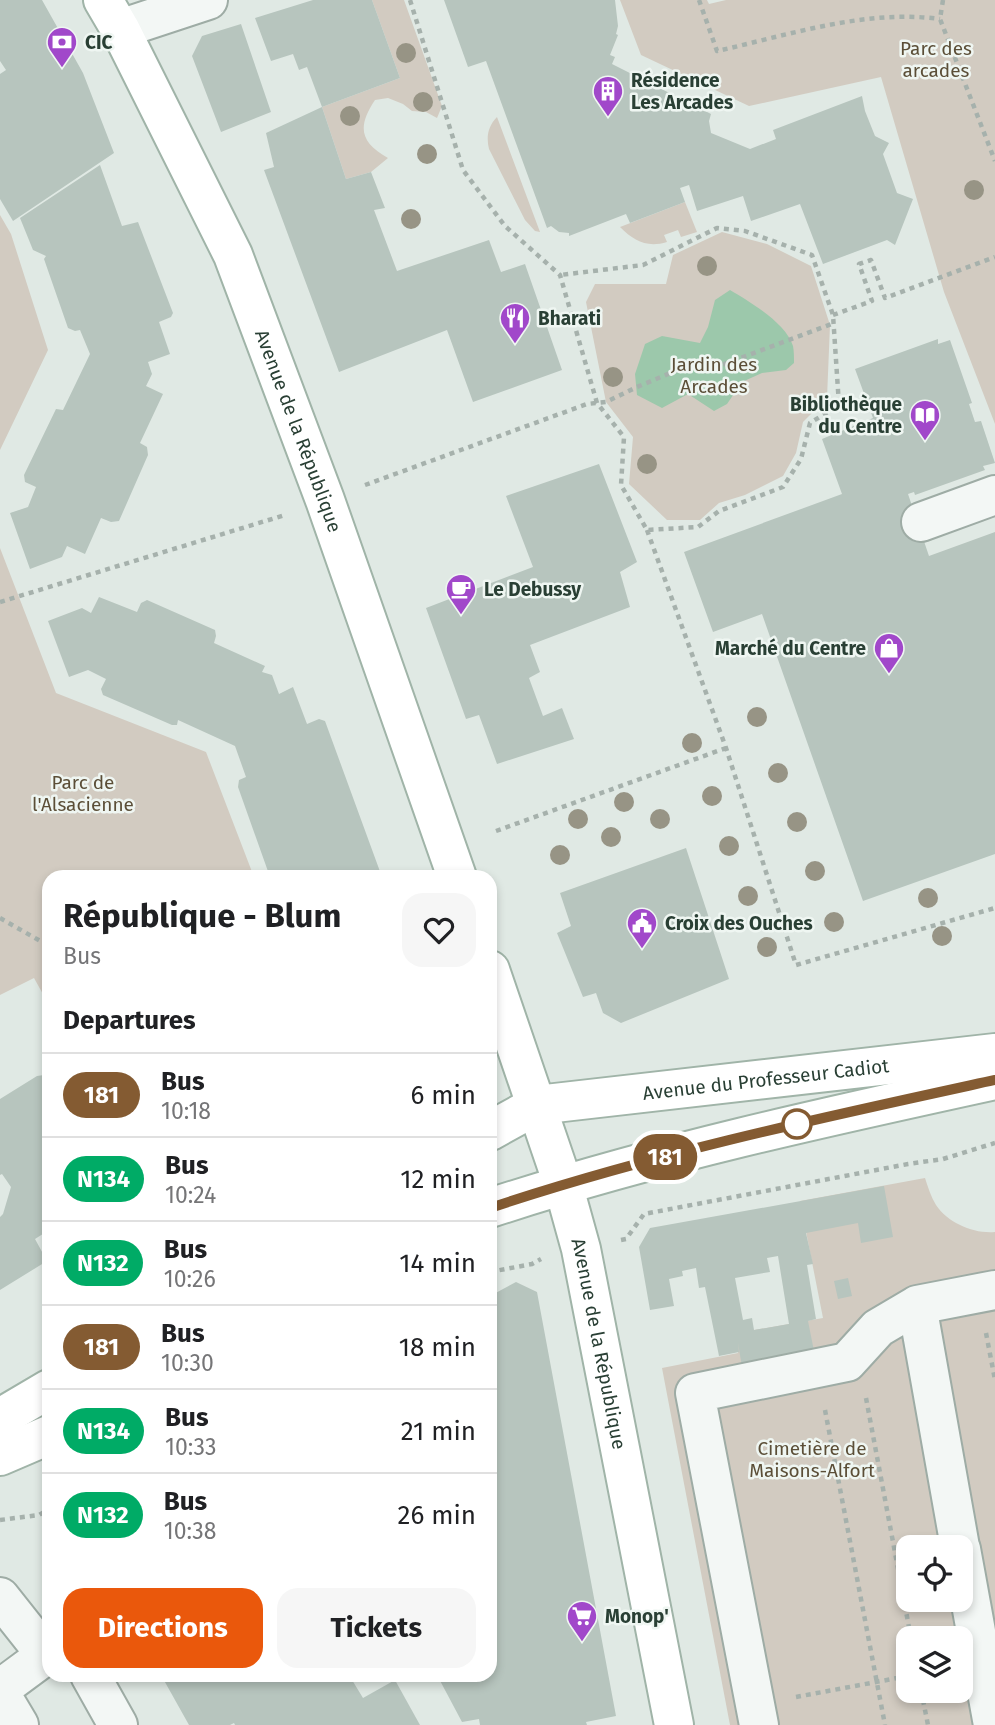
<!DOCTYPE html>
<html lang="en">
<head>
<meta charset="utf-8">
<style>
  :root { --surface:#fff; --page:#f6f6f6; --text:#202124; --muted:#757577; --line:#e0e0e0; --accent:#ea580c }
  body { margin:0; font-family:"Fira Sans",sans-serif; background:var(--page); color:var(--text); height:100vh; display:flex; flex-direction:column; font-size:26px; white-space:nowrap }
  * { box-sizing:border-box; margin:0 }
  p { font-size:23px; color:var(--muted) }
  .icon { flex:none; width:38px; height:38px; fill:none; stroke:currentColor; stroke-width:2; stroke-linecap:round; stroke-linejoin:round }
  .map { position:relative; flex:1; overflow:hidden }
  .side { position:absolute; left:42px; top:870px; width:455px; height:812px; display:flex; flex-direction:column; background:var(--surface); border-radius:21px; box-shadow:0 4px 10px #0003 }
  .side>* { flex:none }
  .badge { padding:0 14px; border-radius:23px; font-size:24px; line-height:46px }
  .fabs { position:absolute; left:896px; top:1535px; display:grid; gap:14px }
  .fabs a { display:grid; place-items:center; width:77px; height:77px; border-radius:14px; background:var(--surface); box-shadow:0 4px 10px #0003; font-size:35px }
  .map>.badge { position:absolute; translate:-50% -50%; box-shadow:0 0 0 4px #fff }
  h2 { padding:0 21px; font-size:26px; line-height:63px }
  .round { display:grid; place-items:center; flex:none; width:74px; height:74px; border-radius:21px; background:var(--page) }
  .summary { display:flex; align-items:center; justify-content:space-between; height:119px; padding:0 21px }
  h1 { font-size:33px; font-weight:700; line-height:52px }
  .button { display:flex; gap:14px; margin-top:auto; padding:14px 21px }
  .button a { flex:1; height:80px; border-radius:21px; background:var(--accent); color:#fff; font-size:28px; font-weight:700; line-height:80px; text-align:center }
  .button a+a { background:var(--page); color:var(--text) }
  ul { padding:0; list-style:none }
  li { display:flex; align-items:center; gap:21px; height:84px; padding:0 21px; border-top:2px solid var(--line) }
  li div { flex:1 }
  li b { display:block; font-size:26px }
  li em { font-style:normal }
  li .badge { min-width:77px; font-weight:700; text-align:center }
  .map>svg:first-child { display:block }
  .green { fill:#d2cbc1; fill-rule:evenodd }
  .water { fill:#9cc8ab }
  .building { fill:#b7c5be; fill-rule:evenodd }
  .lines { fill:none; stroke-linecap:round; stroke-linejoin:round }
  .minor-casing { stroke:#9eaca5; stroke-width:42 }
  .major-casing { stroke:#a0b4a8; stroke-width:42 }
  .path { stroke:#a6b1ac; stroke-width:4.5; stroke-dasharray:5 5; stroke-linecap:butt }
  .minor { stroke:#f3f7f5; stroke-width:38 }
  .major { stroke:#fff; stroke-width:38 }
  .tree { fill:#979485 }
  .line-casing { stroke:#fff; stroke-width:16 }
  .line { stroke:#845b32; stroke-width:10 }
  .stop-dot { fill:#fff; stroke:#845b32; stroke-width:3.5 }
  .labels { text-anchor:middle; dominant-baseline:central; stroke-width:5; stroke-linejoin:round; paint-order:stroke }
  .poi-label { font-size:19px; font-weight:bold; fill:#293f34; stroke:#eff6f2; text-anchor:start }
  .park-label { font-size:19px; fill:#5b4e37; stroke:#eff6f2 }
  .street-label { font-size:19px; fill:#293f34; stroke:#eff6f2 }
</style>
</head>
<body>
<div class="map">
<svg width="995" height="1725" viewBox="0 0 995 1725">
  <rect width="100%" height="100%" fill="#e0e9e4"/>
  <path class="green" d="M372 0H404L442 106 437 118 426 112 412 111 403 104 388 98 375 100C357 127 360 142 388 158L371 172 346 179 322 107 400 78Z
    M620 0H707L709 4 726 0H995V424L944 292 881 77 749 106 641 55Z
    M497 117 540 232 535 231 525 220 489 149C486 137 488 126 497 117Z
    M685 202 697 232 681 237 678 230 664 235 667 242C647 248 634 241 620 227Z
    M0 215 11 234 48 350 0 450Z
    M722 232 767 244 811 266 830 325 827 398 803 422 796 453 783 476 745 495 719 503 700 520H667L629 484 633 437 606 402 586 302 595 284H666L673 255Z
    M0 548 56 693 206 752 254 877H49V1005L34 978 0 995Z
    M925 1178C928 1187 931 1197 936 1205 948 1223 974 1234 995 1232V1725H730L662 1368 738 1353 737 1333 823 1318 800 1201ZM908 1547H961V1600H908ZM908 1638H961V1690H908Z"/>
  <path class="water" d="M730 290C750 302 786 323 793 346 794 351 794 358 794 363L786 370 762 373 742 382 727 404 714 411 688 394 662 408 637 395 635 374 645 344 662 336 700 343 708 327 715 300Z"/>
  <path class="building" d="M0 0H42L83 73 114 153 13 221 0 199V74L6 70 0 61Z
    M313 0H372L400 78 322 107 307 67 299 70 293 54 271 61 255 18Z
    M444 0H615L618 26 616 34 618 35 610 55 615 57 612 64 711 114 709 121 711 133 750 149 776 139 773 130 862 96 865 111 875 136 889 143 883 154 897 193 913 199 895 245 887 240 823 264 800 204 751 221 743 196 697 211 689 185 680 188 685 202 630 223 626 214 569 236V233L559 232 551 226 547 228 486 61 468 67Z
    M241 24 271 112 221 132 192 56 202 36Z
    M322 107 346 179 371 172 385 208 374 210 397 271 489 240 501 272 525 264 562 370 473 402 447 330 339 372 264 170 274 167 266 133Z
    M100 165 122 226 138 222 173 313 171 317 159 322 170 354 148 362 152 374 146 386 163 394 140 443 147 447 148 455 119 521 111 522 101 518 85 554 67 546 62 557 30 569 10 513 28 507 36 487 25 482 24 475 56 409 63 410 90 354 80 330 75 331 68 328 44 259 46 256 33 250 20 218Z
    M938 339V344L950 340 972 403 969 404 975 422 981 421 995 463 983 466 985 470 915 495 914 492 908 494 929 556 995 532V854L863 901 762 614 713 632 684 552 842 494 822 439 873 418 855 369Z
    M599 464 637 562 620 572 630 607 530 645 540 672 529 678 543 716 562 708 574 739 497 764 479 715 466 719 426 608 533 567 506 496Z
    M99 597 137 612 141 603 147 600 215 630 216 636 214 643 265 666 262 672 272 675 279 694 293 687 307 724 319 719 325 721 382 877H270L238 787 239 780 246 777 235 746 178 720 177 725H172L103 695 101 689 106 679 88 670 69 677 48 621 82 608 91 613Z
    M686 848 729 979 621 1023 603 1013 596 993 583 997 557 933 571 926 560 893Z
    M44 1075 49 1078V1230L35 1239 47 1261 0 1290V1217L3 1214 11 1187 2 1174 0 1175V1099L37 1076Z
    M884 1186 893 1237 861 1243 858 1223 806 1233 813 1264 807 1265 816 1319 808 1321 816 1361 743 1373 738 1343 739 1352 719 1356 705 1287 699 1288 696 1268 682 1271 683 1276 669 1279 674 1306 650 1310 639 1247 650 1228ZM778 1256 789 1324 754 1330 752 1318 743 1320 735 1278 770 1272 767 1258Z
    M848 1278 852 1296 838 1299 834 1281Z
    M516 1282 537 1292 616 1716 586 1722 587 1725H480L479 1719 462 1722 437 1675H490V1296Z
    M161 1675H349L363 1698 395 1680 420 1725H235L234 1723 230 1725H189Z"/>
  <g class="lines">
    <g class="minor-casing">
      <path id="minor" d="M120 29 208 0
        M921 522 995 495
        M960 1547 917 1305 995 1290
        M961 1549 993 1725
        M0 1597 46 1655 49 1656
        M90 1675 118 1725
        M0 1689 46 1655
        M0 1693 19 1725
        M759 1725 695 1393 847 1362 878 1328 917 1305"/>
    </g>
    <g class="major-casing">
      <g id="major">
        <path id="s1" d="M103 0 120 29 233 255 325 500 457 877"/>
        <path id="s2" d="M490 970 563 1184 581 1249 674 1725"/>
        <path id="s3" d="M490 1131 537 1105 995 1053"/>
        <path d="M490 1208C655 1154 825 1117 995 1080"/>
        <path d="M0 1418 49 1389"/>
        <path d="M0 1456 49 1435"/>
      </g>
    </g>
    <path class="path" d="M410 0 463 170 505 226 560 275 597 403 624 437 621 485 647 530 698 527 719 511 783 487 801 459 810 423 839 405 833 315 812 255 745 231 717 228 643 265 560 275
      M699 0 717 51C789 35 865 9 940 19
      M943 0 940 19 995 161
      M833 315 872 301 859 264 871 260 885 298 995 257
      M365 485 587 404 606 402 637 387 699 361 703 372 834 323
      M647 530 726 748 796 965 995 908
      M0 602 285 515
      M496 831 726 748
      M0 918 49 946
      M621 1240 626 1239 644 1214 908 1164 943 1159 995 1143
      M490 1273 495 1271 532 1264 541 1259
      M986 1333 995 1380
      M866 1398 911 1638
      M825 1410 885 1725
      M0 1520 39 1515 49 1509
      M921 1690 928 1725
      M796 1697 908 1676"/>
    <use href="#minor" class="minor"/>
    <use href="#major" class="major"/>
  </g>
  <g class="tree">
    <circle cx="406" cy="53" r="10"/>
    <circle cx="423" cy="102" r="10"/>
    <circle cx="350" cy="116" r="10"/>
    <circle cx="427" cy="154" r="10"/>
    <circle cx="974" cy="190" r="10"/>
    <circle cx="411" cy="219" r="10"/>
    <circle cx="707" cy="266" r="10"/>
    <circle cx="613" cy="377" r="10"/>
    <circle cx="647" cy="464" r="10"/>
    <circle cx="757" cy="717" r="10"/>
    <circle cx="692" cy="743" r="10"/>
    <circle cx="778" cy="773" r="10"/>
    <circle cx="712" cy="796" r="10"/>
    <circle cx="624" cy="802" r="10"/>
    <circle cx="578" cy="819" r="10"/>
    <circle cx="660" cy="819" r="10"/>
    <circle cx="797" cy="822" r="10"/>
    <circle cx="611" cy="837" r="10"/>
    <circle cx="729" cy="846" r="10"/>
    <circle cx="560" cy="855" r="10"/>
    <circle cx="815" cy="871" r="10"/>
    <circle cx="748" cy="896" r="10"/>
    <circle cx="928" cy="898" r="10"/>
    <circle cx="834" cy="922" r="10"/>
    <circle cx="942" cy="936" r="10"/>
    <circle cx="767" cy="947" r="10"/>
  </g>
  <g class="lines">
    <g class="line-casing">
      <path id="line" d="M490 1208C655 1153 825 1117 995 1080"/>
    </g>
    <use href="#line" class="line"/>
  </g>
  <defs>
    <g id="bank-pin" transform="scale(1.575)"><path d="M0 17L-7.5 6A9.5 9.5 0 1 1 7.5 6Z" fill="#a148ca" stroke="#eff6f2"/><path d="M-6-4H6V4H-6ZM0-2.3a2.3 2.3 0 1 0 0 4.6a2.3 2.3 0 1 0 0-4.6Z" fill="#fff"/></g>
    <g id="building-pin" transform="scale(1.575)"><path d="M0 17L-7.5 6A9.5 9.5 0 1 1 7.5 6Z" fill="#a148ca" stroke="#eff6f2"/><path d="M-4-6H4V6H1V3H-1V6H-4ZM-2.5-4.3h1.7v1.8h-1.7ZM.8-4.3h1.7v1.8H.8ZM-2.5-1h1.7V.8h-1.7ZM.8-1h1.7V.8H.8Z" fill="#fff"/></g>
    <g id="restaurant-pin" transform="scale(1.575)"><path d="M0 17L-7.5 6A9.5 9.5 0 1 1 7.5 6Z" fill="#a148ca" stroke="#eff6f2"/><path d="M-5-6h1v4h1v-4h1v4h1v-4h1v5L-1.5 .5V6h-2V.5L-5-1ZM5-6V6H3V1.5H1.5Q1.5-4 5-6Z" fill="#fff"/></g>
    <g id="library-pin" transform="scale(1.575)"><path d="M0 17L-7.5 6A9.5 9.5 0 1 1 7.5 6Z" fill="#a148ca" stroke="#eff6f2"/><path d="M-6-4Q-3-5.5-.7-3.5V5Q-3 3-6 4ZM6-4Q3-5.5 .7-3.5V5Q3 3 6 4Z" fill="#fff"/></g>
    <g id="cafe-pin" transform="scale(1.575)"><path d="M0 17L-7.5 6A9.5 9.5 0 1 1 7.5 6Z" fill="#a148ca" stroke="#eff6f2"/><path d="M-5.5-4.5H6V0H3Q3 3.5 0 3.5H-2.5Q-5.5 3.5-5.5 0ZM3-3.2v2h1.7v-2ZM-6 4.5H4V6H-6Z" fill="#fff"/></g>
    <g id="shop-pin" transform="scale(1.575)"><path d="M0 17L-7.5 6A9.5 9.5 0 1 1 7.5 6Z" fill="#a148ca" stroke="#eff6f2"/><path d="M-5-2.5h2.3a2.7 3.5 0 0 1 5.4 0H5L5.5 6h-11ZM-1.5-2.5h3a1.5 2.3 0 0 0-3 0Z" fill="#fff"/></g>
    <g id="civic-pin" transform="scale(1.575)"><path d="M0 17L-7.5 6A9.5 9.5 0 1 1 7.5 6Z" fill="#a148ca" stroke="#eff6f2"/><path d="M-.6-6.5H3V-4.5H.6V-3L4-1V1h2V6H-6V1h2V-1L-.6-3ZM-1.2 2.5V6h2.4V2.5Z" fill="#fff"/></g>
    <g id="supermarket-pin" transform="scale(1.575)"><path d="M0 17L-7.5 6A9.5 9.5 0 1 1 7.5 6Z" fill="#a148ca" stroke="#eff6f2"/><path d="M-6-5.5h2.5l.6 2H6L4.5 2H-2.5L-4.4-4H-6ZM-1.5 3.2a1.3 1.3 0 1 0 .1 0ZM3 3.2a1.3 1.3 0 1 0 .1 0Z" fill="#fff"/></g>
  </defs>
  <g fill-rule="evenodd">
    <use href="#bank-pin" x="62" y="42"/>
    <use href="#building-pin" x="608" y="91"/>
    <use href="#restaurant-pin" x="515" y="318"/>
    <use href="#library-pin" x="925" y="415"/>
    <use href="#cafe-pin" x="461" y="589"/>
    <use href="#shop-pin" x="889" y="648"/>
    <use href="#civic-pin" x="642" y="923"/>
    <use href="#supermarket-pin" x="582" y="1616"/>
  </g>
  <circle class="stop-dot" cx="797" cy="1124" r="14"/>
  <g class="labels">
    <g class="poi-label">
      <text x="85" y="42">CIC</text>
      <text x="631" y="80">Résidence<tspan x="631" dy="22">Les Arcades</tspan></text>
      <text x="538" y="318">Bharati</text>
      <text x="902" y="404" text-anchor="end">Bibliothèque<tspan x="902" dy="22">du Centre</tspan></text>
      <text x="484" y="589">Le Debussy</text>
      <text x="866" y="648" text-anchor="end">Marché du Centre</text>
      <text x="665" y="923">Croix des Ouches</text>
      <text x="605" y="1616">Monop'</text>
    </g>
    <g class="park-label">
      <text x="936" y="48">Parc des<tspan x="936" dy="22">arcades</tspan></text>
      <text x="714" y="364">Jardin des<tspan x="714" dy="22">Arcades</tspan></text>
      <text x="83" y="782">Parc de<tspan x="83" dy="22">l'Alsacienne</tspan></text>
      <text x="812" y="1448">Cimetière de<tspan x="812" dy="22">Maisons-Alfort</tspan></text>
    </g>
    <g class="street-label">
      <text stroke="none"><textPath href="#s1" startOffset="474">Avenue de la République</textPath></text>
      <text stroke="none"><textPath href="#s3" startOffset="284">Avenue du Professeur Cadiot</textPath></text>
      <text stroke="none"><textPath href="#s2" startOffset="390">Avenue de la République</textPath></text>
    </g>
  </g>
</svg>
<div class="fabs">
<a><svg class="icon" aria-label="locate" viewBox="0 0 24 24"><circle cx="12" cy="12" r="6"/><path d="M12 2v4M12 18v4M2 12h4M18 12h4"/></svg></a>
<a><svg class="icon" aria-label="layers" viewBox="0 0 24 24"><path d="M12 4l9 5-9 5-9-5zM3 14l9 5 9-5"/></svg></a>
</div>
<b class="badge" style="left:665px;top:1157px;background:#845b32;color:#fff">181</b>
<section class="side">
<div class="summary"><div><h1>République - Blum</h1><p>Bus</p></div><a class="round"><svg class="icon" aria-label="heart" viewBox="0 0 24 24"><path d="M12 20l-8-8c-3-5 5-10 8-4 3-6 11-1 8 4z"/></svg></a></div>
<h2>Departures</h2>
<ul>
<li><span class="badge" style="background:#845b32;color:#fff">181</span><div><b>Bus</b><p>10:18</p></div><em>6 min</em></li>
<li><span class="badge" style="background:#00ab66;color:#fff">N134</span><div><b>Bus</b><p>10:24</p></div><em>12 min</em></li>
<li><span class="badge" style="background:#00ab66;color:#fff">N132</span><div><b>Bus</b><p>10:26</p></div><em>14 min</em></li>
<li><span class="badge" style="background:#845b32;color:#fff">181</span><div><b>Bus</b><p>10:30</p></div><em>18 min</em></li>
<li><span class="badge" style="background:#00ab66;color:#fff">N134</span><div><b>Bus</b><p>10:33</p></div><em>21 min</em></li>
<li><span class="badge" style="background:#00ab66;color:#fff">N132</span><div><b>Bus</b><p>10:38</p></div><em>26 min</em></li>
</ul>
<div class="button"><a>Directions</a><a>Tickets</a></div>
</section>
</div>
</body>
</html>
